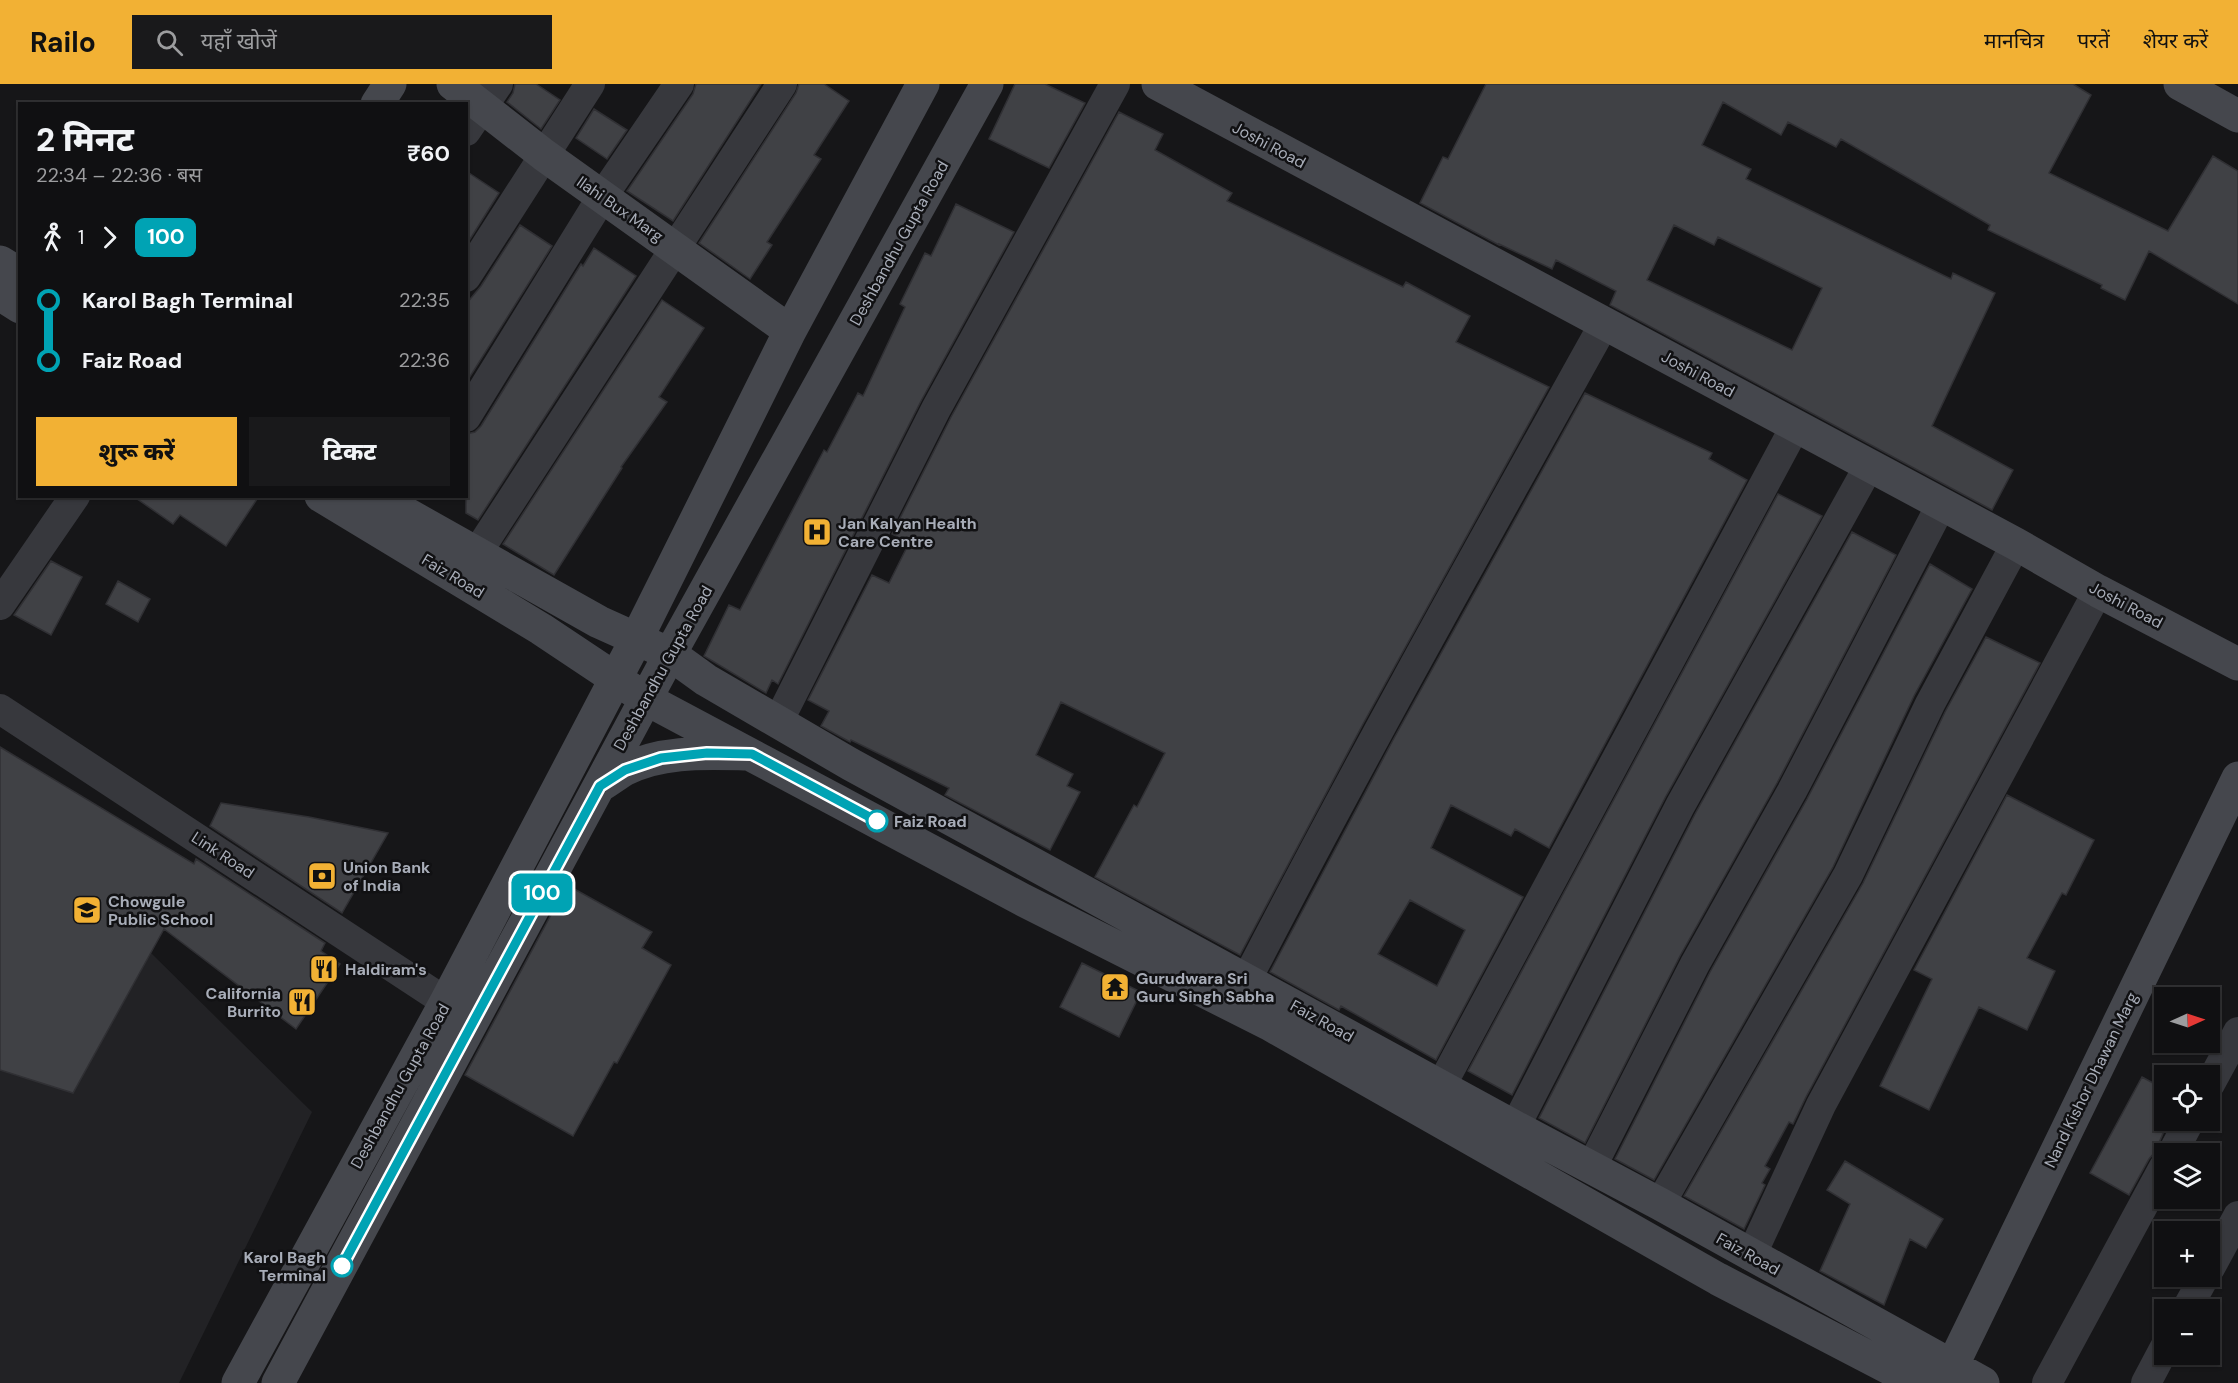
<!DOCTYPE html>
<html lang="hi">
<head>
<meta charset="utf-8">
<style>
  :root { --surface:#101012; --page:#19191b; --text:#f1f3f6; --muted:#9c9d9f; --line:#303032; --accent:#f2b134 }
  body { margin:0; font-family:"DM Sans","Noto Sans Devanagari",sans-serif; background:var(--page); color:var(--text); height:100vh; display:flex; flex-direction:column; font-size:22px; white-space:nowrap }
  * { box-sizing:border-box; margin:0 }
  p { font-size:20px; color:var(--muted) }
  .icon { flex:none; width:33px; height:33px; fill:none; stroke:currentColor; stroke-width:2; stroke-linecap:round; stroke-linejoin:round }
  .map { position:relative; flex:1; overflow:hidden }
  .panel { position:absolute; left:18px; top:18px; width:450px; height:396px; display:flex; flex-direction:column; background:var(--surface); border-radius:0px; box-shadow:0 2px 4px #0004,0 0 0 2px var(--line) }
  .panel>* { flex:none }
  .badge { padding:0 12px; border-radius:9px; font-size:21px; line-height:39px }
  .needle { width:39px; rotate:87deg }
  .controls { position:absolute; left:2154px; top:903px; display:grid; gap:12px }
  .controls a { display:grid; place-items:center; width:66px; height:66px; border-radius:0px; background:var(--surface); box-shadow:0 2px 4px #0004,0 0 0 2px var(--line); font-size:30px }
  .map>.badge { position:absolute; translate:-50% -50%; box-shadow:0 0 0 3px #fff }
  .legs { display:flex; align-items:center; gap:9px; height:66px; padding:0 18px; font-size:20px }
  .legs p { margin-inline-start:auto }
  .overview { display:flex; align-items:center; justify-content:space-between; height:102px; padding:0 18px }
  h1 { font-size:33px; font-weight:800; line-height:45px }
  .button { display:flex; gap:12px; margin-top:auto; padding:12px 18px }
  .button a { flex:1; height:69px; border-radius:0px; background:var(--accent); color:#111; font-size:24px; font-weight:800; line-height:69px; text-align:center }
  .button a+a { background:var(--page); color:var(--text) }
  ul { padding:0 18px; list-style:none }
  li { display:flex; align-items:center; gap:21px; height:60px; font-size:22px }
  li i { display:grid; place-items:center; width:9px; height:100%; margin:0 8px; background:currentColor }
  li i::after { content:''; width:15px; height:15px; margin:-8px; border:4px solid; border-radius:50%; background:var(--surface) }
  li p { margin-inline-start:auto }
  li:first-child i { background:linear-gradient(#0000 50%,currentColor 0) }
  li:last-child i { background:linear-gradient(currentColor 50%,#0000 0) }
  header { display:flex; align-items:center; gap:36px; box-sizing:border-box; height:84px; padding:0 30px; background:var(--accent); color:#111 }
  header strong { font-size:28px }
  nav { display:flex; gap:33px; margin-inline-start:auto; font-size:21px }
  .search { width:420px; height:54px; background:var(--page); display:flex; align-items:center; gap:15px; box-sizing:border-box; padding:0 21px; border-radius:0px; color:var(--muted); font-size:22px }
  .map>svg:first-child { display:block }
  .built { fill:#222225 }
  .building { fill:#404145; stroke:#303034; stroke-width:1.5; fill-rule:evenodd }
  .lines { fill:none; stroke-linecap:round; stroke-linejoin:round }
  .street { stroke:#37383d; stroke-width:30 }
  .secondary { stroke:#45474d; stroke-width:33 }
  .line-1-casing { stroke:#fff; stroke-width:14 }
  .line-1 { stroke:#00a3b4; stroke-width:9 }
  .stop-1-dot { fill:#fff; stroke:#00a3b4; stroke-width:3 }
  .labels { text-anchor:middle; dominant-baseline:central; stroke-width:5; stroke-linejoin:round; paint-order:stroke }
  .street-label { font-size:16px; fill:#a8adb8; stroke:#111113 }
  .poi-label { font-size:16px; font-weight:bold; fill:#a8adb8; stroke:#111113; text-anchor:start }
  .stop-label { font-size:16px; font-weight:bold; fill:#a8adb8; stroke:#111113; text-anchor:start }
</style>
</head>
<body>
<header>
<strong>Railo</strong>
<div class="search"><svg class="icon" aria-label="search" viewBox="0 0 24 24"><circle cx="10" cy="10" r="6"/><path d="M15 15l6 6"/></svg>यहाँ खोजें</div>
<nav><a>मानचित्र</a><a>परतें</a><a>शेयर करें</a></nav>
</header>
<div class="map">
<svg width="2238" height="1299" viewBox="0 0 2238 1299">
  <rect width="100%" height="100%" fill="#161618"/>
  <path class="built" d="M151 869 312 1028 179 1299H0V986L73 1009Z"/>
  <path class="building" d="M515 0H536L560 16 541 45 507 18 513 9Z
    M696 0H761L673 137 627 107 693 10Z
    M799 0H824L849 17 814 71 821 75 767 158 772 161 750 195 699 159 796 9Z
    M1015 0H1045L1085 19 1049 84 989 55Z
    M1486 0H2073L2091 11 2049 89 2168 147 2213 72 2238 87V220L2149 167 2125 216 2101 204 2102 201 1988 146 1990 141 1841 55 1836 63 1788 38 1781 51 1723 18 1702 61 1751 85 1746 95 1951 195 1953 189 1995 209 1932 342 2013 386 1992 426 1610 221 1616 207 1556 176 1552 185 1499 160V161L1420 119 1443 73 1448 75ZM1674 141 1714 161 1718 153 1822 204 1792 266 1647 196Z
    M594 25 627 46 607 75 576 54Z
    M1119 28 1163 50 1155 66 1232 109 1227 117 1403 203 1406 198 1470 232 1456 258 1549 303 1363 640 1240 871 1095 793 1134 721 1137 723 1165 669 1061 618 1036 671 1073 690 1067 702 1080 708 1050 766 945 711 949 704 851 656 850 658 821 642 829 627 808 616 872 491 889 499 909 459 892 450 951 333Z
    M466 87 499 109 467 160H466Z
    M956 120 1014 148 921 317 778 600 772 596 766 609 704 572 729 521 740 526 824 366 827 368 858 309 863 312 905 223 900 220 925 169 931 172Z
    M520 141 552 162 466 299V220L481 202Z
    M594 164 636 192 478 436 466 429V350L475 348 481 342 581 180 583 182Z
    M662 216 704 244 659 313 667 318 621 383 622 384 554 491 503 460Z
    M1585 309 1712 369 1709 375 1747 396 1549 764 1515 745 1511 752 1451 721 1431 764 1523 813 1436 976 1341 922 1339 926 1270 888 1393 656ZM1410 816 1465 846 1437 902 1378 870Z
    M1778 410 1822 432 1665 714 1512 1011 1468 987Z
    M133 412H259L226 462 180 431 173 440Z
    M1852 448 1896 471 1777 699 1680 872 1585 1059 1539 1034 1695 730Z
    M51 477 82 493 51 551 14 531Z
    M1930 480 1972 505 1914 612 1833 783 1654 1096 1615 1075 1710 888 1807 715Z
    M118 497 150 515 138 538 106 520Z
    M1986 553 2040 579 1806 1013 1793 1040 1789 1038 1765 1082 1770 1085 1762 1099 1765 1101 1744 1145 1684 1112 1863 799 1945 628Z
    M0 663 194 780 196 775 325 859 321 867 340 880 296 945 164 845 73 1009 0 986Z
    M2007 711 2094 756 2066 811 2062 809 2027 874 2055 887 2027 946 1979 923 1929 1026 1880 1002 1932 895 1914 886Z
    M221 719 309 733 388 749 342 829 210 742Z
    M567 801 652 848 642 864 671 881 617 979 614 978 573 1052 465 991Z
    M1082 879 1141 908 1119 953 1060 923Z
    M2142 993 2164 1005V1047L2155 1068 2149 1075 2129 1111 2090 1089Z
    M1845 1077 1943 1135 1926 1164 1910 1155 1884 1221 1820 1187 1850 1120 1827 1106Z"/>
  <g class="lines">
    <path class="street" d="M466 47 498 0
      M466 193 590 0
      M466 333 602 113 679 0
      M477 469 782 0
      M0 521 75 412
      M0 625 446 918
      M778 638 936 325 1115 0
      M1247 895C1361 674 1483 457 1604 240
      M2210 1000 2238 948
      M1441 1002 1795 343
      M1515 1043 1680 722 1869 382
      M2172 1070 2190 1036
      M1591 1084 1695 880 1792 707 1941 421
      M1660 1120 1848 791 1930 620 2016 460
      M1751 1172 1821 1021 2098 507
      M2210 1184 2238 1132
      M2186 1226 2205 1192
      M2047 1299 2164 1083
      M2146 1299 2164 1265"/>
    <path class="secondary" d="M453 0 544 71 790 247
      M1158 0 2016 460 2098 507 2238 580
      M2180 0 2238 32
      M377 20 390 0
      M0 178 20 190
      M0 210 20 223
      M321 412 541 545 646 615 1023 816 1269 940 1718 1195 1918 1299
      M375 412 599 538 670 570 706 596 850 680 1515 1043 1660 1120 1983 1299
      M600 702C608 697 616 691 624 686 660 667 704 669 744 670
      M238 1299 446 918 637 554 790 247 923 0
      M278 1299 670 570 987 0
      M1944 1299 2238 694"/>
  </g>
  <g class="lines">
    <g class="line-1-casing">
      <path id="line-1" d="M342 1182 600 702 625 686 661 674 707 669 752 670 877 737"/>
    </g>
    <use href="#line-1" class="line-1"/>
  </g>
  <defs>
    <g id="hospital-square" transform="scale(1.5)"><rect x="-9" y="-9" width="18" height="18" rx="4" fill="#f2b134" stroke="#111113"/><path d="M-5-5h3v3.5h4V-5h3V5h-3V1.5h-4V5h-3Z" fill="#111"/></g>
    <g id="bank-square" transform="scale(1.5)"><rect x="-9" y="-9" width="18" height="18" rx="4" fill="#f2b134" stroke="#111113"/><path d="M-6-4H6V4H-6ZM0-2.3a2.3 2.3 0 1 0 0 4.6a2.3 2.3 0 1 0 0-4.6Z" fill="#111"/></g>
    <g id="school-square" transform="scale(1.5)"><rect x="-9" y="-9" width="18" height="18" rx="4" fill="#f2b134" stroke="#111113"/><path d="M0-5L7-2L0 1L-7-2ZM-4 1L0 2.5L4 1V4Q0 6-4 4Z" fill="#111"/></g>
    <g id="restaurant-square" transform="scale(1.5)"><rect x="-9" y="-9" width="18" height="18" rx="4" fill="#f2b134" stroke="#111113"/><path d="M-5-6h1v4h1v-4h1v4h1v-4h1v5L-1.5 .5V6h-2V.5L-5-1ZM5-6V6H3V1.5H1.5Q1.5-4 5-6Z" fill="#111"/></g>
    <g id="temple-square" transform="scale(1.5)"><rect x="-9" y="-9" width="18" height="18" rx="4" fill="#f2b134" stroke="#111113"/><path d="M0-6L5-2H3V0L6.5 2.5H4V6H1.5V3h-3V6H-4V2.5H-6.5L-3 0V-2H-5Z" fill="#111"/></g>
  </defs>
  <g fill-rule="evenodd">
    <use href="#hospital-square" x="817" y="448"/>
    <use href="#bank-square" x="322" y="792"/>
    <use href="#school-square" x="87" y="826"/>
    <use href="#restaurant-square" x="324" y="885"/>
    <use href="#temple-square" x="1115" y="903"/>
    <use href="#restaurant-square" x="302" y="918"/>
  </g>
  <g class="stop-1-dot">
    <circle cx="877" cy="737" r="10"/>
    <circle cx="342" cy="1182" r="10"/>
  </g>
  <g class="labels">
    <g class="street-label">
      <text transform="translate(1269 61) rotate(28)">Joshi Road</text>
      <text transform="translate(620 125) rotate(35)">Ilahi Bux Marg</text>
      <text transform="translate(899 159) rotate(-61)">Deshbandhu Gupta Road</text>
      <text transform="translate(1698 290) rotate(28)">Joshi Road</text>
      <text transform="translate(453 492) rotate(31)">Faiz Road</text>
      <text transform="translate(2126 521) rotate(28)">Joshi Road</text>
      <text transform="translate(663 584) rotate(-61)">Deshbandhu Gupta Road</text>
      <text transform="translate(223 771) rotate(33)">Link Road</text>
      <text transform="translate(1322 937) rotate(29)">Faiz Road</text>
      <text transform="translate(2091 996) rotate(-64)">Nand Kishor Dhawan Marg</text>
      <text transform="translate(400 1002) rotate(-61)">Deshbandhu Gupta Road</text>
      <text transform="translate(1748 1170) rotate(29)">Faiz Road</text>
    </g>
    <g class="poi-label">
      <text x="838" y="439">Jan Kalyan Health<tspan x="838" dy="18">Care Centre</tspan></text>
      <text x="343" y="783">Union Bank<tspan x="343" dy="18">of India</tspan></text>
      <text x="108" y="817">Chowgule<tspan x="108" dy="18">Public School</tspan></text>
      <text x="345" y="885">Haldiram's</text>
      <text x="1136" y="894">Gurudwara Sri<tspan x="1136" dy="18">Guru Singh Sabha</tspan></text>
      <text x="281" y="909" text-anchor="end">California<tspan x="281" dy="18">Burrito</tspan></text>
    </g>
    <g class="stop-label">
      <text x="894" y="737">Faiz Road</text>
      <text x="326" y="1173" text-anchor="end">Karol Bagh<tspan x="326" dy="18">Terminal</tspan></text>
    </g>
  </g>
</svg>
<div class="controls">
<a><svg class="needle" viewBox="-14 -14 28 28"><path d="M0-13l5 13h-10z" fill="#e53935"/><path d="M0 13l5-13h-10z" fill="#9c9d9f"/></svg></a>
<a><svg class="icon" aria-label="locate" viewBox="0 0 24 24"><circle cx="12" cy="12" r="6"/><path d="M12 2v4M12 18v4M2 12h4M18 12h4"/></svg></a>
<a><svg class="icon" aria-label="layers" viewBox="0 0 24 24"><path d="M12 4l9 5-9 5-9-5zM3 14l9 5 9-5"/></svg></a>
<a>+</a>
<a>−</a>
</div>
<b class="badge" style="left:542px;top:809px;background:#00a3b4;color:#fff">100</b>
<section class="panel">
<div class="overview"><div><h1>2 मिनट</h1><p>22:34 – 22:36 · बस</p></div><b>₹60</b></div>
<div class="legs"><svg class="icon" aria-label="walk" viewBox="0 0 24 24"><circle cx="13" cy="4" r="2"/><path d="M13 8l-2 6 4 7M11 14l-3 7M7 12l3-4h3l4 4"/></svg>1<svg class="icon" aria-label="forward" viewBox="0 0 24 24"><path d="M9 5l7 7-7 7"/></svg><b class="badge" style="background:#00a3b4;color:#fff">100</b></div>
<ul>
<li><i style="color:#00a3b4"></i><b>Karol Bagh Terminal</b><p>22:35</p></li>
<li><i style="color:#00a3b4"></i><b>Faiz Road</b><p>22:36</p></li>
</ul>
<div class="button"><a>शुरू करें</a><a>टिकट</a></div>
</section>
</div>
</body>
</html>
